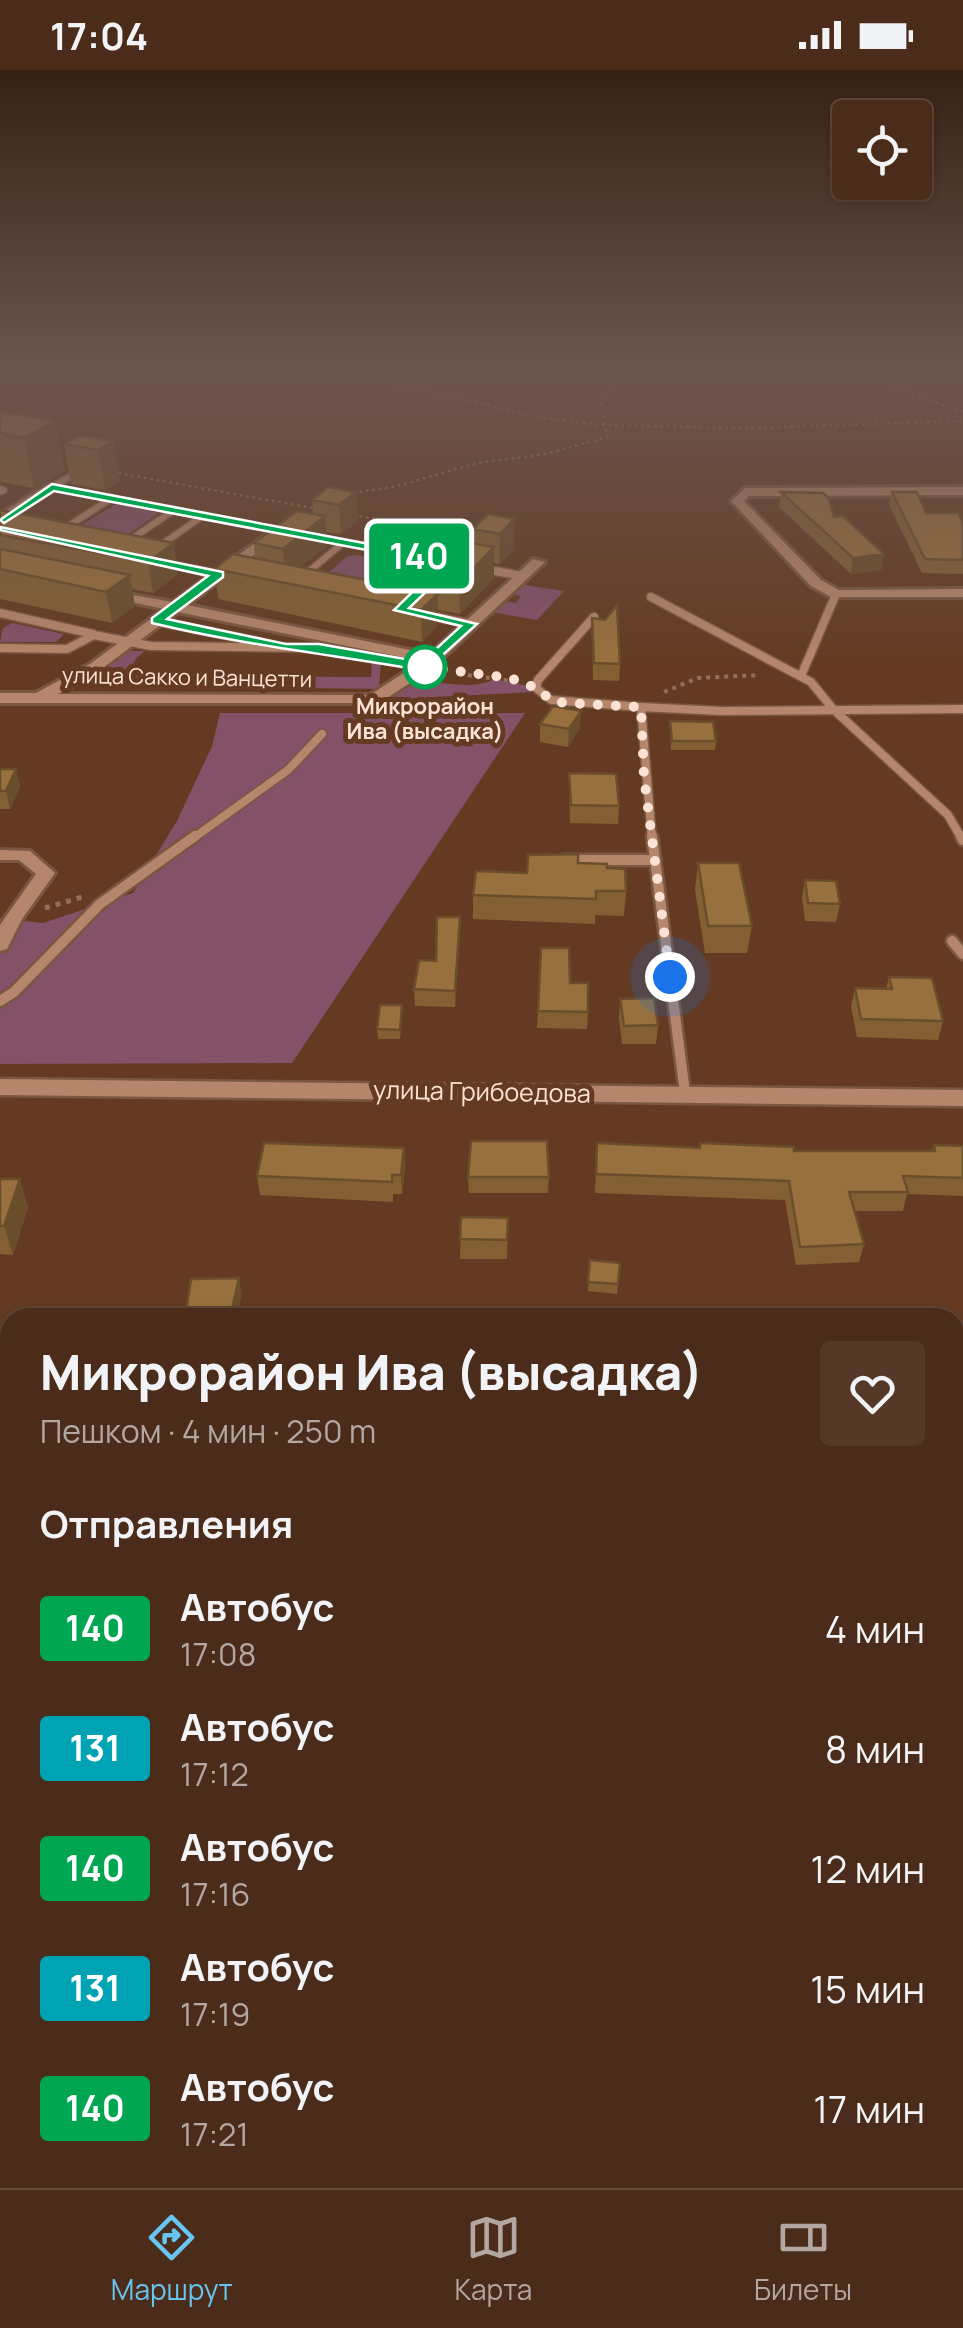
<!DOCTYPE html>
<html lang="ru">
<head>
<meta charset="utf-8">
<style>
  :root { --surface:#4b2c1a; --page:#553827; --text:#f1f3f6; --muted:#b2a7a2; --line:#624839; --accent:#68c4f0 }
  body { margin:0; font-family:Manrope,sans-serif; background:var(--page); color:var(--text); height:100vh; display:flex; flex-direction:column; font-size:38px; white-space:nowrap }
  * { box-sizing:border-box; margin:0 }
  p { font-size:32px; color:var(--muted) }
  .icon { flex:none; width:55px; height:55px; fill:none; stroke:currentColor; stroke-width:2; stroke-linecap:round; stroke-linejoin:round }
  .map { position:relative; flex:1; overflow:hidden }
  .sheet { position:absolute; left:0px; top:1238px; width:965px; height:882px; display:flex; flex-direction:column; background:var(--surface); border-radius:30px 30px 0 0; box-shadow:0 2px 8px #0004,0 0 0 2px var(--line) }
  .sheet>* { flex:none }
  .badge { padding:0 20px; border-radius:8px; font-size:35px; line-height:65px }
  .tools { position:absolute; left:832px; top:30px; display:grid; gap:20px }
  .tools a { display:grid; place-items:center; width:100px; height:100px; border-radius:10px; background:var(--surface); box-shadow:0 2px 8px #0004,0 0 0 2px var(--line); font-size:50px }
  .you { position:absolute; width:50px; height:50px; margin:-25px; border:8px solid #fff; border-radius:50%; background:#1a73e8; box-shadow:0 0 0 15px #1a73e833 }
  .map>.badge { position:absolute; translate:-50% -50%; box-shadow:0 0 0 5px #fff }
  h2 { padding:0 40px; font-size:38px; line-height:90px }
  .round { display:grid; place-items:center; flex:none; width:105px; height:105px; border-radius:10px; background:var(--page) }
  .head { display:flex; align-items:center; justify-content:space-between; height:170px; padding:0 40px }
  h1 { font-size:48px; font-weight:800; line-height:75px }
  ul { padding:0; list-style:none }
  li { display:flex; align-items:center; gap:30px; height:120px; padding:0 40px }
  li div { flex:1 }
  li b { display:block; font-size:38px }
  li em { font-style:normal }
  li .badge { min-width:110px; font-weight:700; text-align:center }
  .status { display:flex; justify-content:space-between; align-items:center; height:70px; padding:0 50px; background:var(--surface); direction:ltr }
  .status svg { height:28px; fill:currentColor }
  .tabs { display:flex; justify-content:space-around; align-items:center; height:140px; border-top:2px solid var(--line); background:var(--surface); font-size:28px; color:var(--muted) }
  .tabs a { display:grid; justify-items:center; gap:5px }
  .tabs .current { color:var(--accent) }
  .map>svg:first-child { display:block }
  .green { fill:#835168 }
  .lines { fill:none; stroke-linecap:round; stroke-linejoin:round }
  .lane-far3-casing { stroke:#7a5740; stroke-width:9 }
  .lane-far2-casing { stroke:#7a5740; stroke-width:11 }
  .lane-far1-casing { stroke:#7a5740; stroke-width:15 }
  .lane-casing { stroke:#7a5740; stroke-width:19 }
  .street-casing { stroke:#7a5740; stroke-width:6 }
  .secondary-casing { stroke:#7a5740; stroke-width:5 }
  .path-far2 { stroke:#926e58; stroke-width:2.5; stroke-dasharray:2.5 4; stroke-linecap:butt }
  .path-far1 { stroke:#926e58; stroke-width:4; stroke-dasharray:4 5; stroke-linecap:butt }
  .path { stroke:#926e58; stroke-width:5; stroke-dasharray:5 6; stroke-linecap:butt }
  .lane-far3 { stroke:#b5866b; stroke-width:6 }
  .lane-far2 { stroke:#b5866b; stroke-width:8 }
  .lane-far1 { stroke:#b5866b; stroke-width:10 }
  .lane { stroke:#b5866b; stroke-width:14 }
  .street { fill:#b5866b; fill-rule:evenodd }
  .secondary { fill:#b5866b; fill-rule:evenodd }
  .wall { fill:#836034 }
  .shaded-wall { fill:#6a4e2b }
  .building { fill:#98703d; stroke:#6a4e2b; stroke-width:2.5 }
  .line { fill:#00a651; stroke:#fff; stroke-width:2.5 }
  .walk { stroke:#fce2d4; stroke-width:10; stroke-dasharray:0 18 }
  .stop-dot { fill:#fff; stroke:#00a651; stroke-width:5 }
  .labels { text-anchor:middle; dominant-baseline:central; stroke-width:10; stroke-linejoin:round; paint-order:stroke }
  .far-street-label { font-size:22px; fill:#fce2d4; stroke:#643b22 }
  .far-stop-label { font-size:22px; font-weight:bold; fill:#fce2d4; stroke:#643b22 }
  .street-label { font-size:25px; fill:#fce2d4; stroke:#643b22 }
</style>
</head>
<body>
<div class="status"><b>17:04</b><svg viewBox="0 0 49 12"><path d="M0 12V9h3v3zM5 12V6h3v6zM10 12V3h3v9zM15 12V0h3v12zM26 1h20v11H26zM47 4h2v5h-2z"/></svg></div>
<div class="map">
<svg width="963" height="2118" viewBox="0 0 963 2118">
  <rect width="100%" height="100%" fill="#643b22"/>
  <path class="green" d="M118 433 159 443 116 473 66 464Z
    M358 485 402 494 408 500 390 518 323 508 347 486Z
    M518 514 564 521 537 550 491 542 502 531 516 533 521 526 509 524Z
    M12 553 64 564 56 572H0L3 558Z
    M127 581H144L135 590 130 606 371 607 372 588 381 590 379 619 78 615Z
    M494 609 528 616 533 622 395 629 397 619C426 602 464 625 494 609Z
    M220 643H525L292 993 0 994V848L43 853 133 823 177 751 212 676Z"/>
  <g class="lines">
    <g class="lane-far3-casing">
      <path id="lane-far3" d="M83 399 52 417 288 462
        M0 419 4 420 0 422
        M59 462 112 428
        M316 467 450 492 446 496
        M124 474 174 440
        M154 480 204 445
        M166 494 213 503
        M479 498 509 503
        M307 503 344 472
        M411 503 428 488"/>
    </g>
    <g class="lane-far2-casing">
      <path id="lane-far2" d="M201 501 226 506
        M495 501 523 506
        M300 509 310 501
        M387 526 414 501
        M651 527 811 612 833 639 948 745 962 769
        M0 543 93 564
        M426 545 471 554
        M594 547 538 610 536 618 551 630 641 637 652 769
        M156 551 260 572
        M0 578 67 579 94 565 151 576 319 578 425 597
        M801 606 836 524
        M641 637 721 641 963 639
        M192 769 288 700 322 664"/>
    </g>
    <g class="lane-far1-casing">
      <path id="lane-far1" d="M652 766 685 1023
        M961 766 963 770
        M564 790H655
        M952 871 963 884
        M0 931 14 922 100 834 195 766"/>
    </g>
    <g class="lane-casing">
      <path id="lane" d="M0 1353 10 1340
        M0 1459 10 1443"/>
    </g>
    <g class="street-casing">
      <path id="street" d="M48 414 58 417 0 454V444Z
        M963 417V425L749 426 744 431 821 510 839 520 963 519V527H831L811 516 731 431 745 418Z
        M277 457 284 461 282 464 187 535 430 584 533 489 545 492 430 600 379 633H0V623H36L90 594 164 539 98 525V519L173 532ZM178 542 422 591 370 625 58 624 100 600Z
        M0 780 30 781 55 803 22 849 7 879 0 881V855L36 804 19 790H0Z
        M955 1374H963V1398H955Z
        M0 1859H10V1893H0Z
        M955 1870H963V1906H955Z
        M834 2110H872L873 2118H835Z"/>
    </g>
    <g class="secondary-casing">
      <path id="secondary" d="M0 1009 963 1020V1036L0 1025Z"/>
    </g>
    <path class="path-far2" d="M152 297 391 313 542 348 603 355 749 358 963 351
      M838 297 963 342
      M112 402 318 439
      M353 423 397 416 477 393 546 384 607 367 600 328 615 316 624 297
      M353 445 475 467"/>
    <path class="path-far1" d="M459 604 520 612
      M664 622 698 608 760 605"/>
    <path class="path" d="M45 838 82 827"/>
    <use href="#lane-far3" class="lane-far3"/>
    <use href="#lane-far2" class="lane-far2"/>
    <use href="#lane-far1" class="lane-far1"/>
    <use href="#lane" class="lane"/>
    <use href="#street" class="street"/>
    <use href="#secondary" class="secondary"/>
  </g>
  <path class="wall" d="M0 344 65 401 34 418 0 412Z
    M113 371 120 411 105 420 71 414 64 374Z
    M356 422 358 451 341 464 326 462 327 476 300 497 425 521 424 506 473 473V459L488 444 514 479 499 494 494 493V508L460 544 438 540V555L422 572 218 529 215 499 255 489 254 473 313 444 312 430Z
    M781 422 834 447 884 484 881 500 851 504 779 437Z
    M892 422 926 443 963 453V504L922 503 889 435Z
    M0 440 178 504 153 523 132 519 135 536 112 553 0 529Z
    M592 548 620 594 619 611 593 610Z
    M670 651 716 671 715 680H671Z
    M540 654 580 658 568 677 540 672Z
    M0 699H16L20 717 10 739H0Z
    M569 703 619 736 618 754 570 753Z
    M578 793 607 798 626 821 624 846 595 845V854L473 849V825L527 803Z
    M698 793 752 856 747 883H705L695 820Z
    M805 810 840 834 836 852 805 851 802 828Z
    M460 863 455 937 415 936 414 919Z
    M541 878 570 913 588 942 587 959 537 958Z
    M889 907 943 951 938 970 857 967 851 937 855 918 886 919Z
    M620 929 658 955 656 974H622L619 948Z
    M402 945 400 969H378L377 959Z
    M597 1073 699 1078 700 1073 794 1081H932L934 1075 963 1076V1126L907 1124 903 1141H854L864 1174 859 1192 796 1195 785 1130 595 1123Z
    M404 1078 405 1097 402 1124H393V1132L260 1125 257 1106Z
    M468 1107H549L548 1123H469Z
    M0 1109 28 1137 13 1185 0 1184Z
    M461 1147 508 1148 507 1189H460Z
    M590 1190 620 1193 617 1224 588 1221Z
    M955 1453 963 1485V1509L959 1518H955Z
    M10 1510V1659H6L0 1668V1524Z
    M955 1594H963V1667H955Z
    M0 1953 10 1954V2095L0 2094Z"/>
  <path class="shaded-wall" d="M56 351 65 401 34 418 24 368Z
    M113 371 120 411 105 420 98 380Z
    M356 422 358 451 341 464 339 435Z
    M325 446 327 476 285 509 283 479Z
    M514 449V479L499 494 500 464Z
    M174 473 178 504 153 523 148 492Z
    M494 477V508L460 544 459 513Z
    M884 484 881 500 851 504 853 488Z
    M130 505 135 536 112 553 106 522Z
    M438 524V555L422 572 421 540Z
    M581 641 580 658 568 677 569 659Z
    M16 699 20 717 10 739 6 721Z
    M460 847V863L455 937V921Z
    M404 1078 405 1097 402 1124 401 1105Z
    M20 1109 28 1137 13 1185 4 1156Z
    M239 1208 242 1224 237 1248H230Z
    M0 1647 6 1659 0 1668Z"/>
  <path class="building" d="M2 342 56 351 24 368 0 363V344Z
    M79 366 113 371 98 380 64 374Z
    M328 417 356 422 339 435 312 430Z
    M781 422 823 423 829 429 834 447 843 446 884 484 853 488Z
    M892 422H917L926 443H958L963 453V490L925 489Z
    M0 440 174 473 148 492 0 465Z
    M297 441 325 446 283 479 254 473Z
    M488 444 514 449 500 464 473 459Z
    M461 471 494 477 459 513 424 506Z
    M0 479 130 505 106 522 0 499Z
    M233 484 438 524 421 540 215 499Z
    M617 535 620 594 594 593 592 548 605 550Z
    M553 636 581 641 569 659 540 654Z
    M670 651 713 652 716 671H672Z
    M0 699H16L6 721H0Z
    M569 703 616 704 619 736 571 735Z
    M578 784V793L607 794V798L625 799 626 821H596V829L473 825 476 801 527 803 528 785Z
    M698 793H739L752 856H708Z
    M805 810 836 811 840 834 808 833Z
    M437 847H460L455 921 414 919 419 890 436 891Z
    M541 878H569L570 913H588V942L538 941Z
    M889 907 932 908 943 951 861 949 855 918 892 919Z
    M654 928 658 955 624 956 620 929Z
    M380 935H402L400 960 377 959Z
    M471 1071H547L549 1107H468Z
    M264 1073 404 1078 401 1105H392V1112L257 1106Z
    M597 1073 700 1078V1073L794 1077V1081H935L934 1075 963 1076V1108L903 1106 908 1122H849L864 1174 800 1177 789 1111 596 1104Z
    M0 1109H20L4 1156H0Z
    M461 1147 508 1148 507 1170 460 1169Z
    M590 1190 620 1193 618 1214 588 1212Z
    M239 1208 230 1248H185L191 1209Z
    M469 1240H546L547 1248H469Z
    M593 1241 678 1246V1248H593Z
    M955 1453 963 1485V1500H955Z
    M10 1510V1642H0V1524Z
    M955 1594H963V1650H955Z
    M0 1953 10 1954V2080L0 2079Z"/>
  <linearGradient id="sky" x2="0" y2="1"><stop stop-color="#372013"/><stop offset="0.5" stop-color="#6c554f"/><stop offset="1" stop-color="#6c554f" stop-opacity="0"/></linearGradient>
  <rect width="963" height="593" fill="url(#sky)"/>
  <path class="line" d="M52 414 454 490V495L409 538 477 554 425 601C334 585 243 575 152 553V548L208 506 0 460V457L223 502V507L167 549 286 574H319L422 592 461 556 394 540 441 494 54 421 4 453 0 450Z"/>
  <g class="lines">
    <path class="walk" d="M425 597 510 608 536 618 551 630 564 633 641 637 644 707 670 907"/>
  </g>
  <circle class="stop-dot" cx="425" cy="597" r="20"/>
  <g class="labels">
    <g class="far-street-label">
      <text transform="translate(187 607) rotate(1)">улица Сакко и Ванцетти</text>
    </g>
    <g class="far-stop-label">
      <text x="425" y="636">Микрорайон<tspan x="425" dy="25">Ива (высадка)</tspan></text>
    </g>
    <g class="street-label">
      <text transform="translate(482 1021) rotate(1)">улица Грибоедова</text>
    </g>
  </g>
</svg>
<div class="tools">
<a><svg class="icon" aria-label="locate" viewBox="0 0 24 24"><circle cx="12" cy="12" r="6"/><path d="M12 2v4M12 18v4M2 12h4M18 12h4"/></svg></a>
</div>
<div class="you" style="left:670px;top:907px"></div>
<b class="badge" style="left:419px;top:486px;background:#00a651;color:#fff">140</b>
<section class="sheet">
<div class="head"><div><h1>Микрорайон Ива (высадка)</h1><p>Пешком · 4 мин · 250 m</p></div><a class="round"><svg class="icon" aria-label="heart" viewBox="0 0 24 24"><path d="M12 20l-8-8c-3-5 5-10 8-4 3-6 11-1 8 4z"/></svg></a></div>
<h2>Отправления</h2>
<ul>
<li><span class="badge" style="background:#00a651;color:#fff">140</span><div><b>Автобус</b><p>17:08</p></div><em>4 мин</em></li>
<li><span class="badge" style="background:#00a3b4;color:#fff">131</span><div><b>Автобус</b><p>17:12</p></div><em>8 мин</em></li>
<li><span class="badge" style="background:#00a651;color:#fff">140</span><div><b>Автобус</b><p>17:16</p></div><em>12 мин</em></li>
<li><span class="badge" style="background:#00a3b4;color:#fff">131</span><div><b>Автобус</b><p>17:19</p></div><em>15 мин</em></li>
<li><span class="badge" style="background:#00a651;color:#fff">140</span><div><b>Автобус</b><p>17:21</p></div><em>17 мин</em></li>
</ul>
</section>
</div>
<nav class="tabs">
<a class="current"><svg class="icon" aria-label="directions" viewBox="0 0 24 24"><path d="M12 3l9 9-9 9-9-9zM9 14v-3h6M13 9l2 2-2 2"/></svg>Маршрут</a>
<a><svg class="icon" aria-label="map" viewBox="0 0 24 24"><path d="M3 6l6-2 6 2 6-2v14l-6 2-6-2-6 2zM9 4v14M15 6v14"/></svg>Карта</a>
<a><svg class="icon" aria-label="tickets" viewBox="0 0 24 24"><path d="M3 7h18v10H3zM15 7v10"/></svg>Билеты</a>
</nav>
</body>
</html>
